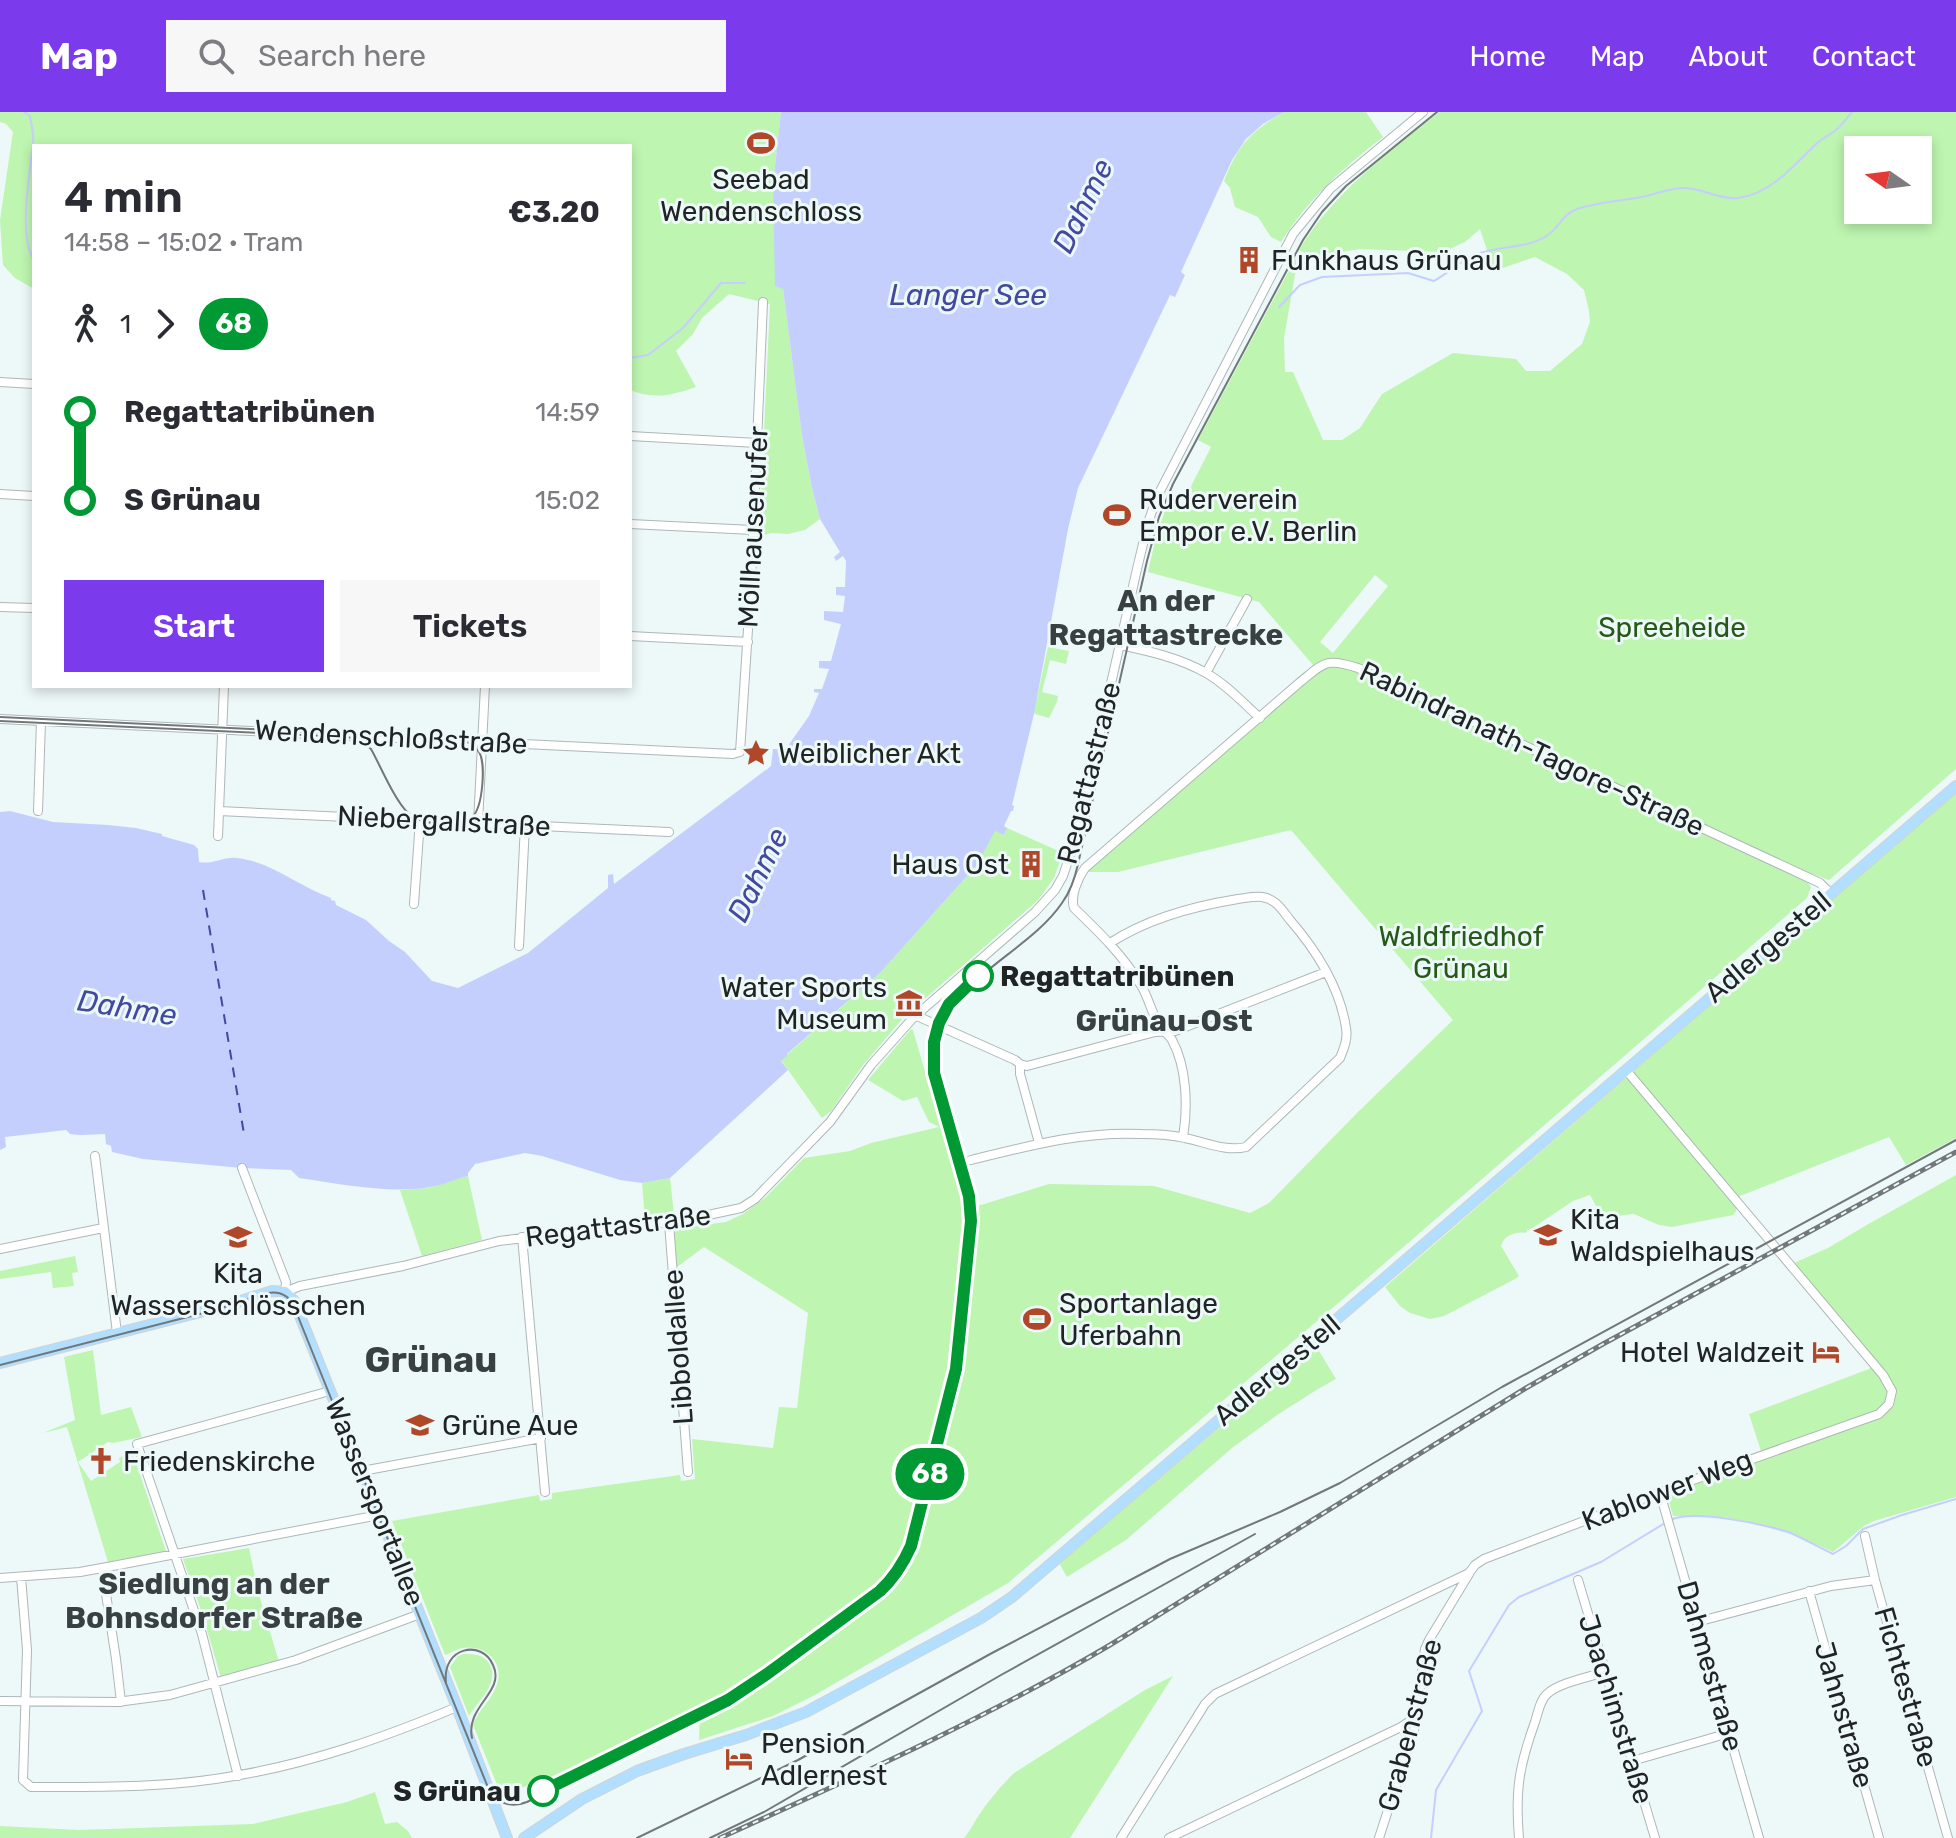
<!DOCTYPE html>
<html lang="en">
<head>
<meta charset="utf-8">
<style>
  :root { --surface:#fff; --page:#f7f7f7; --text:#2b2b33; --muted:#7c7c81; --accent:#7c3aed }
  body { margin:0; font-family:Rubik,sans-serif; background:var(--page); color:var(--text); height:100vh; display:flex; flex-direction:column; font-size:30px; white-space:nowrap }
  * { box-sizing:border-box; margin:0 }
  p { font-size:26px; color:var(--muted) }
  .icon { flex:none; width:44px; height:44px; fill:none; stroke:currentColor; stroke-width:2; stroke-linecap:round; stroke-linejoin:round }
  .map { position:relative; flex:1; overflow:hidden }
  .panel { position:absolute; left:32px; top:32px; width:600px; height:544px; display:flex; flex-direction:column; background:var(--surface); border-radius:0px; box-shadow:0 4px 12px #0003 }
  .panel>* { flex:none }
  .badge { padding:0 16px; border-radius:26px; font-size:28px; line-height:52px }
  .needle { width:52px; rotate:284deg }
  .tools { position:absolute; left:1844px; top:24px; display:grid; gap:16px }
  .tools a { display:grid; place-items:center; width:88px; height:88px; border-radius:0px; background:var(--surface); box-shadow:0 4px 12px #0003; font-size:40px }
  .map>.badge { position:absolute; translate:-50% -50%; box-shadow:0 0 0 4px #fff }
  .legs { display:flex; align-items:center; gap:12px; height:88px; padding:0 32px; font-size:26px }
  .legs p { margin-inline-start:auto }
  .headline { display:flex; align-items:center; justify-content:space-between; height:136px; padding:0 32px }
  h1 { font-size:44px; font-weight:600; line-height:60px }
  .primary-button { display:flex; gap:16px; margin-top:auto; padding:16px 32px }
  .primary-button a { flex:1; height:92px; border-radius:0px; background:var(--accent); color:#fff; font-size:32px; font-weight:600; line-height:92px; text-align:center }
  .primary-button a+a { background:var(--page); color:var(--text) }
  ul { padding:0 32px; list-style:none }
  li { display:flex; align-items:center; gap:28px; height:88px; font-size:30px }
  li i { display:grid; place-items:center; width:12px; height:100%; margin:0 10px; background:currentColor }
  li i::after { content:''; width:20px; height:20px; margin:-10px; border:6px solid; border-radius:50%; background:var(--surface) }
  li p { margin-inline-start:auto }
  li:first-child i { background:linear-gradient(#0000 50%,currentColor 0) }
  li:last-child i { background:linear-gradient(currentColor 50%,#0000 0) }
  header { display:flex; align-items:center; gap:48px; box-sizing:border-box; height:112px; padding:0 40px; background:var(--accent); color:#fff }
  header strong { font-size:38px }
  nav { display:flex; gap:44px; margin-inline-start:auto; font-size:28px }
  .search { width:560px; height:72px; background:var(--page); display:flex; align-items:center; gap:20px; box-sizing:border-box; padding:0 28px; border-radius:0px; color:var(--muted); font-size:30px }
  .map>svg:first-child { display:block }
  .green { fill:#bef5b0; fill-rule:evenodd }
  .water { fill:#c5cffd }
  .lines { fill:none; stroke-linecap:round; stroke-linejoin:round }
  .stream { stroke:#c5cffd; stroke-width:2 }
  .ferry { stroke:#4249a0; stroke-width:2; stroke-dasharray:10 8; stroke-linecap:butt }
  .minor-casing { stroke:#aeb7b9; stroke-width:10 }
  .major-casing { stroke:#d2d3d3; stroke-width:12 }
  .minor { stroke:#fff; stroke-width:8 }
  .major { stroke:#b2dfff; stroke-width:10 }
  .tram { stroke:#727879; stroke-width:2 }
  .rail-casing { stroke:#727879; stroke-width:5 }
  .rail { stroke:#edf8f9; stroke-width:2; stroke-dasharray:6; stroke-linecap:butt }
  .line-1-casing { stroke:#fff; stroke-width:18 }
  .line-1 { stroke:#093; stroke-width:12 }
  .stop-1-dot { fill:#fff; stroke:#093; stroke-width:4 }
  .labels { text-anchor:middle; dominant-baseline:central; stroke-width:6; stroke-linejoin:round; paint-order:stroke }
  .poi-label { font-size:28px; fill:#202425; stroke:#edf8f9; text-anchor:start }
  .street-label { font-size:28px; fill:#202425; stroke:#edf8f9 }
  .park-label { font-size:28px; fill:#265917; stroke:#edf8f9 }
  .stop-label { font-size:28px; font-weight:bold; fill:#202425; stroke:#edf8f9; text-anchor:start }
  .water-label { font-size:30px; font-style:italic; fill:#4249a0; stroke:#edf8f9 }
  .neighbourhood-label { font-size:30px; font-weight:bold; fill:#384041; stroke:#edf8f9 }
  .district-label { font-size:36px; font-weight:bold; fill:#384041; stroke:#edf8f9 }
</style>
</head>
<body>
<header>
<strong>Map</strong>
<div class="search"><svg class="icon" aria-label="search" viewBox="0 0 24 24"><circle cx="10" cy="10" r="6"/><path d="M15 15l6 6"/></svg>Search here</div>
<nav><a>Home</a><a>Map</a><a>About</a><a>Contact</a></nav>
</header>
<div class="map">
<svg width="1956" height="1726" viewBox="0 0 1956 1726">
  <rect width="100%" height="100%" fill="#edf8f9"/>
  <path class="green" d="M0 0H781L773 72 783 177 802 324 812 376 820 407 805 418 788 422 771 421 759 425 770 192 729 182 702 206 693 222 676 239 696 275C673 283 654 288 630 278V34H34V177L15 166 3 153 0 108 13 20 6 12 0 10Z
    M1284 0H1366L1383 25C1342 57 1310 85 1281 130L1271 125 1258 105 1235 95 1230 76 1224 69C1238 33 1250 20 1284 0Z
    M1439 0H1956V657L1829 768 1813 762 1807 769 1811 775 1807 786 1356 1176 1008 1471 815 1583 773 1604 699 1628 700 1598 696 1593V1602L583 1658 581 1656 550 1671 548 1668 538 1673 539 1670 534 1668 531 1677 529 1673 514 1679 513 1689 502 1685 473 1613C478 1598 491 1589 496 1575 506 1552 486 1532 463 1536 456 1537 451 1541 445 1543L392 1409 539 1383 540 1389 552 1387V1381L680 1363 681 1369 695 1367 692 1327 773 1336 779 1295 797 1296 808 1201 704 1135 677 1155 674 1117 726 1110 743 1102 766 1085 804 1046 850 1039 871 1031 939 1015 929 1010 917 985 903 989 868 968 911 917 913 918 965 1098 1049 1072 1154 1074 1250 1101 1269 1091 1358 1000 1453 908 1291 718 1118 760H1087L1313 553 1259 490 1148 460 1156 425 1168 390 1180 396 1211 335 1198 328 1299 140 1284 226 1285 260H1293L1323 328H1342L1360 316 1382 282 1453 241 1516 247 1526 259H1550L1582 232 1590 210 1589 199 1584 178 1567 162 1535 145 1494 159 1480 117 1465 130 1443 140 1359 137 1313 145 1299 138C1334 80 1387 42 1439 0ZM1858 38H1918V98H1858ZM1375 463 1388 474 1333 541 1320 530Z
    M1048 535 1069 539 1066 552 1050 548 1042 580 1058 584 1057 590 1049 606 1035 602 1034 600Z
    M1956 680V1026L1906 1053 1889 1025 1740 1084 1736 1099 1733 1103 1672 1115 1659 1113 1634 1102 1623 1103 1605 1110 1590 1083 1573 1089 1525 1121C1516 1119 1503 1124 1501 1134L1519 1164 1515 1167 1444 1204 1430 1207 1410 1201 1400 1194 1385 1175Z
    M1007 716 1063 741 1054 766 1038 788 904 905 863 953 831 999 822 1006 781 948 880 861 977 753 995 718 1004 723Z
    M1956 1063V1385L1874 1409 1864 1414 1833 1440 1786 1419 1724 1405 1673 1404 1667 1383 1761 1348V1339L1749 1302 1869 1257 1876 1251 1794 1151 1828 1136 1865 1114Z
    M468 1064 482 1128 422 1144 400 1078 428 1076Z
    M670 1066 674 1103 645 1106 642 1071Z
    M75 1144 78 1160 72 1161 74 1174 53 1176 51 1160 0 1167V1159Z
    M1316 1234 1336 1267 1318 1277 1277 1303 1232 1336 1126 1428 1067 1465 1059 1451Z
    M93 1238 101 1303 131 1295 142 1325 113 1331 108 1330 78 1350 91 1369 120 1350 119 1346 132 1339 166 1439 108 1450 67 1315 43 1321 75 1308 64 1245Z
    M249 1436 258 1479 279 1550 221 1566 204 1507 183 1447Z
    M463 1542C473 1542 482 1542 488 1550 502 1569 478 1589 469 1604L450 1555 458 1544Z
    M1173 1564 1070 1726H964C971 1718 973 1712 979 1703 989 1688 1001 1674 1014 1661L1145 1578Z
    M375 1680 385 1712 397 1710 408 1719 412 1726H0V1714L79 1718 253 1712 347 1690Z"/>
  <path class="water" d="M781 0H1284L1263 12 1246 27 1232 48 1181 160 1185 163 1175 185 1170 183 1078 376 1068 417 1034 602 1012 693 1014 694 1013 699H1011L1004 714 1007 716 1004 723 995 719 977 753 880 861 787 942V944L781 949 788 958 670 1066 642 1071 620 1068 542 1044 525 1041 475 1052 468 1061V1064C454 1068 440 1074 425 1076 384 1081 340 1072 299 1066L291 1058 242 1056 143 1047 112 1040 111 1034 106 1032 105 1022C93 1022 82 1024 70 1022L66 1018 5 1025 6 1035 0 1038V700L10 699 53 710 108 713 136 716 162 722V724L194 733 198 737 199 750C213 753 224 744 237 746 272 750 299 775 331 786V788L335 789 336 793 366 808 389 829 405 840 432 869 458 876 528 841 608 776V763L613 762 614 772 771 654 773 637H782L783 641 809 604 819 581 814 580V577H822L829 557 819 556V549H831L841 512 824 508V499L843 500 845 484 836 483V475H845L846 449 843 444 836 449 834 445 840 440 820 407 812 376 802 324 783 177 775 174 773 72Z"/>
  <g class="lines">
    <path class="stream" d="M24 0 30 4C31 12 34 21 33 29 31 61 17 121 34 148
      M1279 195 1300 173 1322 165 1408 161 1434 169C1450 160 1462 147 1480 141 1501 134 1526 136 1545 125 1558 118 1562 102 1577 97 1598 90 1620 89 1642 85 1656 82 1670 76 1684 76 1702 76 1719 88 1738 86 1772 81 1793 54 1816 32 1822 26 1830 23 1836 18 1842 13 1847 6 1852 0
      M630 246 648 243 683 216 721 171H745
      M1670 1408C1694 1397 1762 1412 1788 1420 1803 1426 1818 1435 1833 1442L1846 1434 1863 1417 1902 1403 1956 1387
      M1431 1726 1436 1678 1482 1599 1469 1559 1509 1493 1519 1485 1601 1450 1665 1411"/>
    <path class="ferry" d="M203 778 244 1022"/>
    <g class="minor-casing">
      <path id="minor" d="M0 270 34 272
        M630 324 757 331
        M0 382 34 384
        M630 412 753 418
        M0 495 34 496
        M630 524 748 530
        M1120 533C1149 539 1180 546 1206 561 1226 572 1243 591 1260 606
        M1206 561 1247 487
        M0 607 733 642 740 640 751 471 763 190
        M38 699 41 609
        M219 699 669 720
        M478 711 485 574
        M218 724 224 574
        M414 792 420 708
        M519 834 525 713
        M917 904 1015 948 1020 952 1027 954 1155 920 1175 919 1326 860
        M1020 952V962L1039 1031
        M1183 1025C1188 996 1187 955 1172 928 1169 922 1163 920 1160 915 1153 905 1149 887 1142 875 1124 844 1099 820 1074 796 1070 784 1078 766 1085 756L1299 571C1324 551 1325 545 1358 556L1820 771 1831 782
        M95 1044 117 1221
        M971 1048C1028 1034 1083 1019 1142 1022 1156 1022 1172 1023 1185 1026 1205 1030 1226 1040 1246 1035L1340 946C1344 936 1348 927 1346 916 1340 876 1316 838 1290 808 1282 798 1276 787 1262 785 1255 784 1246 786 1238 787 1194 794 1147 807 1110 831
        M242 1056 286 1170 285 1180 300 1174 403 1154 499 1129 614 1115 680 1109 741 1096 755 1087 830 1010 871 953 913 906 1035 800 1055 778 1063 764 1077 721 1137 457 1148 411 1157 385 1293 122 1330 77 1423 0
        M669 1111 688 1360
        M522 1125 545 1380
        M0 1137 103 1116
        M362 1359 541 1326
        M1660 1381 1759 1726
        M1865 1424 1875 1468 1948 1726
        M102 1456 116 1547 121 1590
        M21 1465 27 1538 23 1668 31 1675C99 1675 168 1676 234 1664 312 1651 385 1625 457 1595
        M0 1466 80 1460 118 1453 379 1403
        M1578 1468 1655 1726
        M1809 1479 1879 1726
        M1697 1510 1831 1474 1875 1468
        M0 1589 117 1590 170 1583 296 1548 420 1502
        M1632 1649 1729 1621
        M238 1664 202 1522 137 1332 330 1279
        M1121 1726 1205 1592 1215 1582 1469 1461 1475 1453 1484 1447 1679 1373 1879 1302 1889 1292 1892 1279 1883 1263 1626 958
        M1169 1726 1401 1615 1416 1605
        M1379 1726 1414 1618 1425 1537 1429 1528 1469 1462
        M1519 1726C1515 1679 1519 1654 1535 1610 1538 1601 1540 1588 1547 1582 1558 1571 1589 1565 1605 1560"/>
    </g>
    <g class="major-casing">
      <path id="major" d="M0 1251 228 1193 272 1179 285 1180 294 1189 457 1595 507 1726
        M524 1726 582 1687 637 1659 684 1642 746 1623 806 1600 981 1506 1012 1485 1379 1171 1956 674"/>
    </g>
    <use href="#minor" class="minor"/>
    <use href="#major" class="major"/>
    <path class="tram" d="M0 605 458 627C467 629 474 632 479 640 486 651 483 696 472 705 462 714 449 712 437 711 426 711 416 709 408 701 394 687 381 655 371 637L363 630 348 625 0 609
      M0 1253 215 1198 268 1181C281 1179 290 1184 295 1197L487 1673C495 1690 509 1697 527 1690L729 1591 768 1566 891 1474 902 1461 915 1435 957 1269 962 1242 974 1120C977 1077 959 1035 947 995 941 973 933 952 937 929 950 866 1028 841 1062 791 1070 780 1075 766 1078 752L1147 449 1159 405 1173 372 1303 128 1322 100 1346 74 1437 0
      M446 1570C442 1535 482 1527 493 1553 506 1580 465 1594 472 1626
      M637 1726 798 1648 992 1541 1170 1447 1280 1400 1340 1371 1502 1275 1956 1028
      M710 1726 764 1700 1001 1563 1255 1422"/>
    <g class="rail-casing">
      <path id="rail" d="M720 1726C852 1666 985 1607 1110 1533L1526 1276 1603 1232 1956 1040"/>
    </g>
    <use href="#rail" class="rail"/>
  </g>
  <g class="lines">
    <g class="line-1-casing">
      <path id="line-1" d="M543 1679 728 1588 767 1562 880 1479C894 1466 903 1452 911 1434L956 1257 971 1109 969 1084 934 961V930L939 911 949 892 978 864"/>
    </g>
    <use href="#line-1" class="line-1"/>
  </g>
  <defs>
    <g id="stadium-bare" transform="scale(2.16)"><path d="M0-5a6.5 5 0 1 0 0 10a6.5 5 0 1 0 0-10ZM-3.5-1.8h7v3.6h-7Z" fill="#b04728" stroke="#edf8f9" stroke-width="2.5" paint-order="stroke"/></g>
    <g id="building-bare" transform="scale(2.16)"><path d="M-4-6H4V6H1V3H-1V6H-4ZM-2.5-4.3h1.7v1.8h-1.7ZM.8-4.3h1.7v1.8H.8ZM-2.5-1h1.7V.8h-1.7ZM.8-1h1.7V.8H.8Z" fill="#b04728" stroke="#edf8f9" stroke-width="2.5" paint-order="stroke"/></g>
    <g id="sight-bare" transform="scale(2.16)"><path d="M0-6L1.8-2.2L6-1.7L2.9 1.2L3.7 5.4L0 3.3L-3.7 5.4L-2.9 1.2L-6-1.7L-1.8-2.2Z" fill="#b04728" stroke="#edf8f9" stroke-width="2.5" paint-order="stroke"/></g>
    <g id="museum-bare" transform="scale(2.16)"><path d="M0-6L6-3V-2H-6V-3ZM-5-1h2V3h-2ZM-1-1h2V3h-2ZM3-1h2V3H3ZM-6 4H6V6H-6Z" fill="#b04728" stroke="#edf8f9" stroke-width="2.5" paint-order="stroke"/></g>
    <g id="school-bare" transform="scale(2.16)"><path d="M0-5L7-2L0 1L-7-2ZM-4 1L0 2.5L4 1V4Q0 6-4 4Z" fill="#b04728" stroke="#edf8f9" stroke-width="2.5" paint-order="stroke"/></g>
    <g id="hotel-bare" transform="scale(2.16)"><path d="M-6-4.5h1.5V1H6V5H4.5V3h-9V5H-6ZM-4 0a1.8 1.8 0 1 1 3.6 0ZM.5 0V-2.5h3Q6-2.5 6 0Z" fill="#b04728" stroke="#edf8f9" stroke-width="2.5" paint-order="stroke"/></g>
    <g id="church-bare" transform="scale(2.16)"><path d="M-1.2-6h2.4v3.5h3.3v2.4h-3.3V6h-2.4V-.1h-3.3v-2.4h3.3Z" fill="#b04728" stroke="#edf8f9" stroke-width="2.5" paint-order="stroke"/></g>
  </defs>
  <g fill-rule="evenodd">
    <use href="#stadium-bare" x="761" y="31"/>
    <use href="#building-bare" x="1249" y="148"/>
    <use href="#stadium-bare" x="1117" y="403"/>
    <use href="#sight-bare" x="756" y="641"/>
    <use href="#building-bare" x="1031" y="752"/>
    <use href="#museum-bare" x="909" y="891"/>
    <use href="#school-bare" x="1548" y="1123"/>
    <use href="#school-bare" x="238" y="1125"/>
    <use href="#stadium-bare" x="1037" y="1207"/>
    <use href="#hotel-bare" x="1826" y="1240"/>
    <use href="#school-bare" x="420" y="1313"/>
    <use href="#church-bare" x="101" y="1349"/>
    <use href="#hotel-bare" x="739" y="1647"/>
  </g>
  <g class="stop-1-dot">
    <circle cx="978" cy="864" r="14"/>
    <circle cx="543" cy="1679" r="14"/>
  </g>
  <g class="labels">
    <g class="poi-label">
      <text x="761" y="67" text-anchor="middle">Seebad<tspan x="761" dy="32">Wendenschloss</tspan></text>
      <text x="1271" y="148">Funkhaus Grünau</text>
      <text x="1139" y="387">Ruderverein<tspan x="1139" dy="32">Empor e.V. Berlin</tspan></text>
      <text x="778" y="641">Weiblicher Akt</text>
      <text x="1009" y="752" text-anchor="end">Haus Ost</text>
      <text x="887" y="875" text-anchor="end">Water Sports<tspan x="887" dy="32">Museum</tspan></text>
      <text x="1570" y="1107">Kita<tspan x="1570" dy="32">Waldspielhaus</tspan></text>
      <text x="238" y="1161" text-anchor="middle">Kita<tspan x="238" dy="32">Wasserschlösschen</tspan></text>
      <text x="1059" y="1191">Sportanlage<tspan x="1059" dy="32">Uferbahn</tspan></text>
      <text x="1804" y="1240" text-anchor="end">Hotel Waldzeit</text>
      <text x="442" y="1313">Grüne Aue</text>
      <text x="123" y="1349">Friedenskirche</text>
      <text x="761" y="1631">Pension<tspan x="761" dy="32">Adlernest</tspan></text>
    </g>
    <g class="street-label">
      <text transform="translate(753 415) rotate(-87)">Möllhausenufer</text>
      <text transform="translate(391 625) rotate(3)">Wendenschloßstraße</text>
      <text transform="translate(1532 637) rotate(25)">Rabindranath-Tagore-Straße</text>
      <text transform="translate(1089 661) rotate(-76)">Regattastraße</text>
      <text transform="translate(444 709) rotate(3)">Niebergallstraße</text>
      <text transform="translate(1768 835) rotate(-40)">Adlergestell</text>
      <text transform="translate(618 1114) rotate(-7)">Regattastraße</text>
      <text transform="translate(678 1235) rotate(-94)">Libboldallee</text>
      <text transform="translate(1277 1258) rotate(-40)">Adlergestell</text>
      <text transform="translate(1667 1378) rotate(-21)">Kablower Weg</text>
      <text transform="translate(375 1390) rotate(68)">Wassersportallee</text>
      <text transform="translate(1710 1554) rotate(74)">Dahmestraße</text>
      <text transform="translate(1906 1575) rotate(74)">Fichtestraße</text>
      <text transform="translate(1616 1597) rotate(73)">Joachimstraße</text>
      <text transform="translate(1844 1603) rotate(74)">Jahnstraße</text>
      <text transform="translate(1410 1613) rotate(-75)">Grabenstraße</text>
    </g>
    <g class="park-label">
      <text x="1672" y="515">Spreeheide</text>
      <text x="1461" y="824">Waldfriedhof<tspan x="1461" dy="32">Grünau</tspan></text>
    </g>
    <g class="stop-label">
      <text x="1000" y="864">Regattatribünen</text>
      <text x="521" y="1679" text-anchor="end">S Grünau</text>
    </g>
    <g class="water-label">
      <text transform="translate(1083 94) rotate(-64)">Dahme</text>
      <text x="968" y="183">Langer See</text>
      <text transform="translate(758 763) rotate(-64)">Dahme</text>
      <text transform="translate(127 896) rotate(9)">Dahme</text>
    </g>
    <g class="neighbourhood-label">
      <text x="1166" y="489">An der<tspan x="1166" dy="34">Regattastrecke</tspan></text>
      <text x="1164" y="909">Grünau-Ost</text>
      <text x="214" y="1472">Siedlung an der<tspan x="214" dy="34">Bohnsdorfer Straße</tspan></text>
    </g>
    <g class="district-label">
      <text x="431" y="1247">Grünau</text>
    </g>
  </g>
</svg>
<div class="tools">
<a><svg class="needle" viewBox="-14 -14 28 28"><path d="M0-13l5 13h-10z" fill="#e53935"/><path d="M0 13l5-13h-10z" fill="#7c7c81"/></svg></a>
</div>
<b class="badge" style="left:930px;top:1362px;background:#093;color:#fff">68</b>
<section class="panel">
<div class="headline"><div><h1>4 min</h1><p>14:58 – 15:02 · Tram</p></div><b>€3.20</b></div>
<div class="legs"><svg class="icon" aria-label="walk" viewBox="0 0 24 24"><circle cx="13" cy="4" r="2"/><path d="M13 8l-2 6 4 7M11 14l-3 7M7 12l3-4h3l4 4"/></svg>1<svg class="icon" aria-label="forward" viewBox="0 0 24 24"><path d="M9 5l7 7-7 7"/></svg><b class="badge" style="background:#093;color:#fff">68</b></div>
<ul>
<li><i style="color:#093"></i><b>Regattatribünen</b><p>14:59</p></li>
<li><i style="color:#093"></i><b>S Grünau</b><p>15:02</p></li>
</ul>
<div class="primary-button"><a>Start</a><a>Tickets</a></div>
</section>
</div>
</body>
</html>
